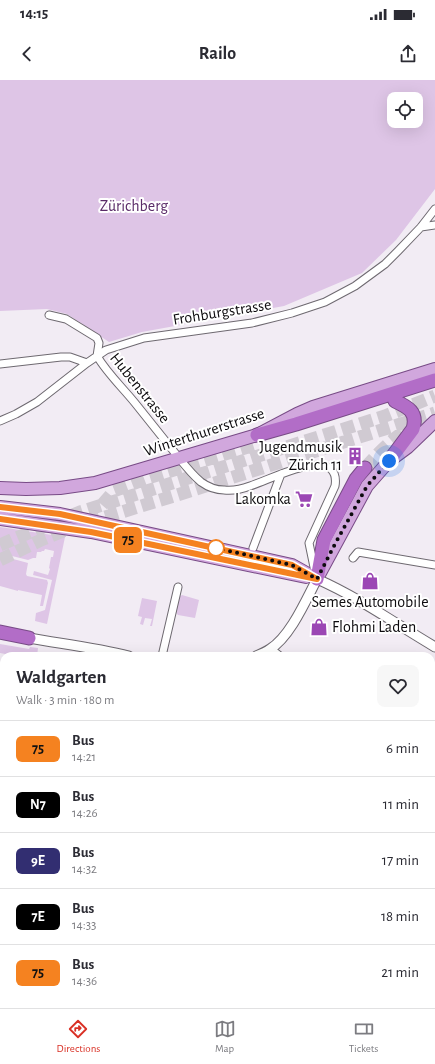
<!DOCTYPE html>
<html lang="en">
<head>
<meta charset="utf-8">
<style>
  :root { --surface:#fff; --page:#f7f7f7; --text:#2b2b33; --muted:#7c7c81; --line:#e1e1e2; --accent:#d93025 }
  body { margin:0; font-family:"Alegreya Sans",sans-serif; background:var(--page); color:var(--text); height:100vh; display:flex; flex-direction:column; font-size:15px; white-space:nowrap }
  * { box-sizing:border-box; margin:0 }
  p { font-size:13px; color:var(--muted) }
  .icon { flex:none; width:22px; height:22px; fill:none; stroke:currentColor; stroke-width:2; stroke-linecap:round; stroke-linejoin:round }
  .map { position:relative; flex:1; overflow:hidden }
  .sheet { position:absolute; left:0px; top:572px; width:435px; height:356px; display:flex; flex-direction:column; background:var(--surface); border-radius:12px 12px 0 0; box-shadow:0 4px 16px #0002 }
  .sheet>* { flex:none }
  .badge { padding:0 8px; border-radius:6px; font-size:14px; line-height:26px }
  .tools { position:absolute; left:387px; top:12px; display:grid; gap:8px }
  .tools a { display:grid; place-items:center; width:36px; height:36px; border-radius:8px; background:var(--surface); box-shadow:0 4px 16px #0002; font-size:20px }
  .you { position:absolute; width:20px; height:20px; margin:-10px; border:3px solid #fff; border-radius:50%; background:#1a73e8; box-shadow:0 0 0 6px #1a73e833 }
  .map>.badge { position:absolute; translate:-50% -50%; box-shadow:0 0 0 2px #fff }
  .round { display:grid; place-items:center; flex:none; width:42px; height:42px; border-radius:8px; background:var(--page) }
  .headline { display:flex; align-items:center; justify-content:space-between; height:68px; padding:0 16px }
  h1 { font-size:19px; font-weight:700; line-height:30px }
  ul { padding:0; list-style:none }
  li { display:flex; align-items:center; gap:12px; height:56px; padding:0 16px; border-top:1px solid var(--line) }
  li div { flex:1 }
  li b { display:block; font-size:15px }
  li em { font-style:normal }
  li .badge { min-width:44px; font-weight:700; text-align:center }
  .status { display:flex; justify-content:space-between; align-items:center; height:28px; padding:0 20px; background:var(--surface); direction:ltr }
  .status svg { height:11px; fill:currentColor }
  header { display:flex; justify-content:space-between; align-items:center; height:52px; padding:0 16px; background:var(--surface); font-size:18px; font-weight:700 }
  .tab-bar { display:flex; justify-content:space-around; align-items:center; height:56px; border-top:1px solid var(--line); background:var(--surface); font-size:11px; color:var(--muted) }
  .tab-bar a { display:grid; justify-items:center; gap:2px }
  .tab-bar .on { color:var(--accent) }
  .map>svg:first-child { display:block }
  .green { fill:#dec5e6; fill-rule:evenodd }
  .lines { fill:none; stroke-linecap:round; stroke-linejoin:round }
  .motorway-tunnel { stroke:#d0cad2; stroke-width:13; stroke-dasharray:13 6; stroke-linecap:butt }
  .minor-casing { stroke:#6e6970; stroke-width:9 }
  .tertiary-casing { stroke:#6e6970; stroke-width:11 }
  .primary-casing { stroke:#784b86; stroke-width:14 }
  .motorway-casing { stroke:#784b86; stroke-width:15 }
  .minor { stroke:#fff; stroke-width:7 }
  .tertiary { stroke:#fff; stroke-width:9 }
  .primary { stroke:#d1a7dd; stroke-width:12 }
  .motorway { stroke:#b26dc7; stroke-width:13 }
  .line-casing { stroke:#fff; stroke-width:9 }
  .line { stroke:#f58220; stroke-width:6 }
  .walk { stroke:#0d0b0e; stroke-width:4; stroke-dasharray:0 7.2 }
  .stop-dot { fill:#fff; stroke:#f58220; stroke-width:2 }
  .labels { text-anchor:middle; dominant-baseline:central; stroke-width:4; stroke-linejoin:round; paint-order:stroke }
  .park-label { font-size:16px; fill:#5a2b68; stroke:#fff }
  .street-label { font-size:16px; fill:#0d0b0e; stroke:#fff }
  .poi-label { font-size:16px; fill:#0d0b0e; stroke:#fff; text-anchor:end }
</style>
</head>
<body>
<div class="status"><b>14:15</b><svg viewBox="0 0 49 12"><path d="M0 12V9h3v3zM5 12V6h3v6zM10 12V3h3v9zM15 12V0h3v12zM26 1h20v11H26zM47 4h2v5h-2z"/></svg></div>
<header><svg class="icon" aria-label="back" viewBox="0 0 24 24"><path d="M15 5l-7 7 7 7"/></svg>Railo<svg class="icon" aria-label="share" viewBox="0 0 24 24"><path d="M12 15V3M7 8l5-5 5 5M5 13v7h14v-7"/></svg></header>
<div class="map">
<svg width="435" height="928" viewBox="0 0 435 928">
  <rect width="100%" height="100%" fill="#f2ecf4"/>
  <path class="green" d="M0 0H435V109L396 160 362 193 284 226 142 252 109 262 67 234 47 229 0 231ZM394 19H416V41H394Z
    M0 447 65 457 47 544 35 541 36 533 45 530 52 500 33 495 34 491 48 495 50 489 49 488 51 477H53L54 471 45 469 44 471H42L41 472H37L36 478H33L28 480 0 473Z
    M8 478 17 480 28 483 26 494 27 496 47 500 48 503 43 526H40L42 515 18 510V511L0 506V479H8Z
    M182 515 199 520 195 538 178 535 176 533 179 517Z
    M142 518 157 521 152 546H150L152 539 145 538 143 545 140 544 142 537 138 536Z
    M0 564 29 569 30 567 38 568 37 576H16L0 573Z
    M431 739 435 742V771L431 770Z
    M3 781H4V876H0V803H2Z
    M71 924H108V928H71Z
    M115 924H176L175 928H115Z"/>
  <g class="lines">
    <path class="motorway-tunnel" d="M365 388C380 371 395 356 415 345
      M102 425 114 411 148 398 264 362
      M0 465 16 458 80 432 385 336 435 316
      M0 480 41 460 73 447 177 415 435 333"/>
    <g class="minor-casing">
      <path id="minor" d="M421 147 435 145
        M49 235 66 239 97 258 99 263 97 276C107 293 122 307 135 323 147 338 159 353 171 368 181 380 189 392 201 402 208 407 215 410 224 410 232 411 242 409 250 406 269 400 314 376 331 389 336 394 336 400 335 406L309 463 315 492
        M0 284 61 277H70L87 283
        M0 341 16 334 37 322 87 283 106 270 144 258 252 243 292 233 325 222 355 206 385 184 398 171 421 147 435 129
        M253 468 281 394
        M353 478 358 472 435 485
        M271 569 280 576
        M162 576 178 507
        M0 660 4 661
        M431 688 435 682
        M0 774 4 775
        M0 891H4
        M112 928V924
        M228 928 229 924
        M328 928 329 924"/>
    </g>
    <g class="tertiary-casing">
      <path id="tertiary" d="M29 558C63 564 96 568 129 576
        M256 576C261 574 266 572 270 569 290 557 306 520 317 499 358 517 396 544 435 567"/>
    </g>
    <g class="primary-casing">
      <path id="primary" d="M0 408 26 409 60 408 95 403 257 355 297 334 313 327 435 289
        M0 427 60 434 292 485 317 499
        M0 439 91 452 306 497
        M320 493 367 406 389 381 408 367 435 341"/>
    </g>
    <g class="motorway-casing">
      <path id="motorway" d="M257 355 296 344 435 300
        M389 381 413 349C418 332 408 327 395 321
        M317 499 324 460 356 399 365 388
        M0 552 29 558"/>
    </g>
    <use href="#minor" class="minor"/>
    <use href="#tertiary" class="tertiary"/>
    <use href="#primary" class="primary"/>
    <use href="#motorway" class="motorway"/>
  </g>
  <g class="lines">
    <g class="line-casing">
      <path id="line" d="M0 427 60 434 292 485 317 499 91 452 0 439"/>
    </g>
    <use href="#line" class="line"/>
    <path class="walk" d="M216 468 292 485 317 499 335 464 367 406 389 381"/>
  </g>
  <defs>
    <g id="building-bare" transform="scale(1.38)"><path d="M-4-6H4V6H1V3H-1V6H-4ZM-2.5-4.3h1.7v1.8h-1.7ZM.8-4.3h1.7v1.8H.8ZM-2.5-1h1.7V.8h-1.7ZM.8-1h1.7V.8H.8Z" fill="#9b47b4" stroke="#fff" stroke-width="2.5" paint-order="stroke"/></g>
    <g id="supermarket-bare" transform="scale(1.38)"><path d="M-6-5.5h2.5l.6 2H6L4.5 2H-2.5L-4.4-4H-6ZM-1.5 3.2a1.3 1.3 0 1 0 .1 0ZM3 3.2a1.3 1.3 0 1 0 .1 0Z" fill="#9b47b4" stroke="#fff" stroke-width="2.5" paint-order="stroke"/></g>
    <g id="shop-bare" transform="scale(1.38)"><path d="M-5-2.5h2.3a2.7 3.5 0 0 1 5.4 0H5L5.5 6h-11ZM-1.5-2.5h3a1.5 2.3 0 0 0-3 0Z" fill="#9b47b4" stroke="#fff" stroke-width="2.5" paint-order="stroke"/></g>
  </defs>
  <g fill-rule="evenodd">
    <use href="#building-bare" x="355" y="376"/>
    <use href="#supermarket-bare" x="304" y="419"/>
    <use href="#shop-bare" x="370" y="501"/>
    <use href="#shop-bare" x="319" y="547"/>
  </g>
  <circle class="stop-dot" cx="216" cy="468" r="8"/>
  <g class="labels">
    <g class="park-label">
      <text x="134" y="126">Zürichberg</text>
    </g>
    <g class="street-label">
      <text transform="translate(222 232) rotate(-9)">Frohburgstrasse</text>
      <text transform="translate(140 308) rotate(51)">Hubenstrasse</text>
      <text transform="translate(204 352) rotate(-18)">Winterthurerstrasse</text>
    </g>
    <g class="poi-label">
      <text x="342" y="367">Jugendmusik<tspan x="342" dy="18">Zürich 11</tspan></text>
      <text x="291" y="419">Lakomka</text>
      <text x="370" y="522" text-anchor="middle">Semes Automobile</text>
      <text x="332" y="547" text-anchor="start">Flohmi Laden</text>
    </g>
  </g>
</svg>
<div class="tools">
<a><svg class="icon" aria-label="locate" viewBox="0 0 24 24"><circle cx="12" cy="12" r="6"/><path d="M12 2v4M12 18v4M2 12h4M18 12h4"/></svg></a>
</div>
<div class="you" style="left:389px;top:381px"></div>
<b class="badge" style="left:128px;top:460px;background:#f58220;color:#111">75</b>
<section class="sheet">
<div class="headline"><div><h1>Waldgarten</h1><p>Walk · 3 min · 180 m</p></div><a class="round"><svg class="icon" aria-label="heart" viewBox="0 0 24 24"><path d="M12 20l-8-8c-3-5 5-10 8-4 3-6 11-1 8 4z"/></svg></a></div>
<ul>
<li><span class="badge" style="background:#f58220;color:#111">75</span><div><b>Bus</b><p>14:21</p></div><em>6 min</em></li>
<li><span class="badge" style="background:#000;color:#fff">N7</span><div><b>Bus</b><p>14:26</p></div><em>11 min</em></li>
<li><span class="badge" style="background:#322e71;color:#fff">9E</span><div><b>Bus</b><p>14:32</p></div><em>17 min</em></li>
<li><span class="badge" style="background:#000;color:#fff">7E</span><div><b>Bus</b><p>14:33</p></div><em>18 min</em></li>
<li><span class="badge" style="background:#f58220;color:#111">75</span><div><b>Bus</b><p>14:36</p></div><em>21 min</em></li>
</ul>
</section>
</div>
<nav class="tab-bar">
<a class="on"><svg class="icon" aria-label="directions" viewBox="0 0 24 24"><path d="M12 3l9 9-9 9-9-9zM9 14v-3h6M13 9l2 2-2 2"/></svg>Directions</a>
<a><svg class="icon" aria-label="map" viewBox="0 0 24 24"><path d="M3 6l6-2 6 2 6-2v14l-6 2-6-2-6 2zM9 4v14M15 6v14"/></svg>Map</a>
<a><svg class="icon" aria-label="tickets" viewBox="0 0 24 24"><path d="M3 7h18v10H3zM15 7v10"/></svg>Tickets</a>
</nav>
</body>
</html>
